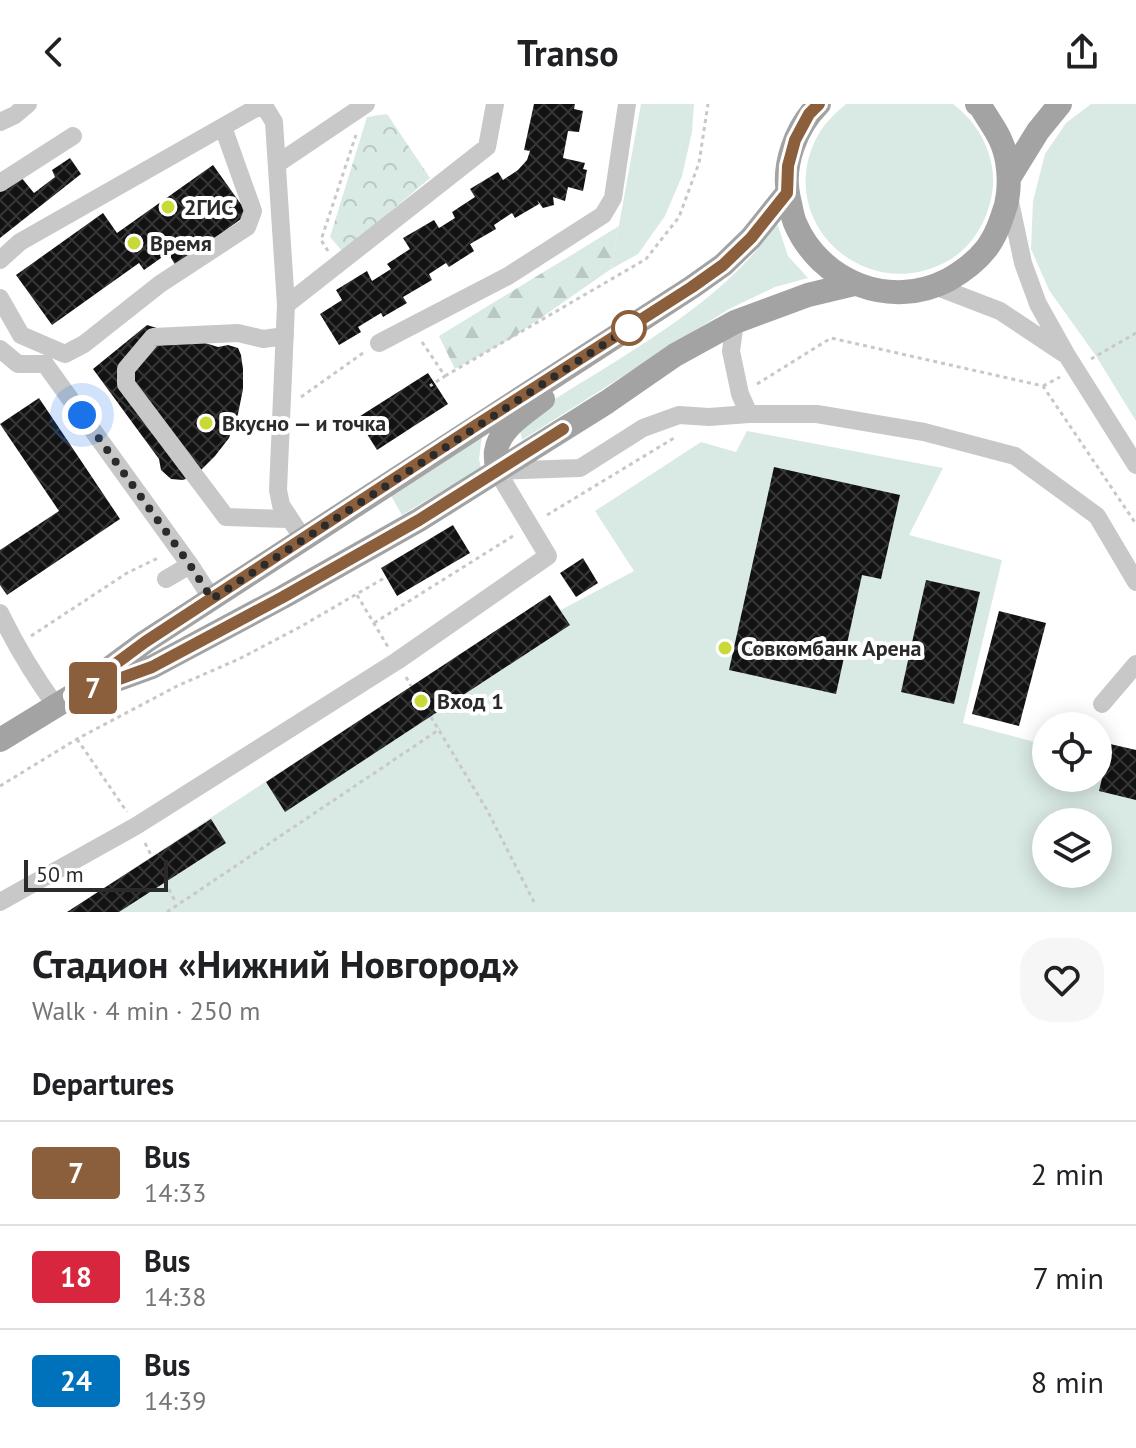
<!DOCTYPE html>
<html lang="en">
<head>
<meta charset="utf-8">
<style>
  :root { --surface:#fff; --page:#f6f6f6; --text:#202124; --muted:#757577; --line:#e0e0e0 }
  body { margin:0; font-family:"PT Sans",sans-serif; background:var(--page); color:var(--text); height:100vh; display:flex; flex-direction:column; font-size:30px; white-space:nowrap }
  * { box-sizing:border-box; margin:0 }
  p { font-size:26px; color:var(--muted) }
  .icon { flex:none; width:44px; height:44px; fill:none; stroke:currentColor; stroke-width:2; stroke-linecap:round; stroke-linejoin:round }
  .map { position:relative; height:808px; overflow:hidden }
  .drawer { display:flex; flex-direction:column; background:var(--surface); flex:1 }
  .drawer>* { flex:none }
  .badge { padding:0 16px; border-radius:6px; font-size:28px; line-height:52px }
  .controls { position:absolute; left:1032px; top:608px; display:grid; gap:16px }
  .controls a { display:grid; place-items:center; width:80px; height:80px; border-radius:50%; background:var(--surface); box-shadow:0 4px 20px #0003; font-size:40px }
  .scale { position:absolute; left:24px; bottom:20px; width:144px; box-sizing:border-box; padding-left:8px; border:4px solid #2b2b2b; border-top:0; font-size:22px; line-height:28px; white-space:nowrap; color:#2b2b2b; -webkit-text-stroke:6px #fff; paint-order:stroke }
  .you { position:absolute; width:40px; height:40px; margin:-20px; border:6px solid #fff; border-radius:50%; background:#1a73e8; box-shadow:0 0 0 12px #1a73e833 }
  .map>.badge { position:absolute; translate:-50% -50%; box-shadow:0 0 0 4px #fff }
  h2 { padding:0 32px; font-size:30px; line-height:72px }
  .round { display:grid; place-items:center; flex:none; width:84px; height:84px; border-radius:32px; background:var(--page) }
  .overview { display:flex; align-items:center; justify-content:space-between; height:136px; padding:0 32px }
  h1 { font-size:38px; font-weight:700; line-height:60px }
  ul { padding:0; list-style:none }
  li { display:flex; align-items:center; gap:24px; height:104px; padding:0 32px; border-top:2px solid var(--line) }
  li div { flex:1 }
  li b { display:block; font-size:30px }
  li em { font-style:normal }
  li .badge { min-width:88px; font-weight:700; text-align:center }
  header { display:flex; justify-content:space-between; align-items:center; height:104px; padding:0 32px; background:var(--surface); font-size:36px; font-weight:700 }
  .map>svg:first-child { display:block }
  .grass { fill:#d9e9e3; fill-rule:evenodd }
  .forest { fill:url(#forest-firs) }
  .park { fill:url(#park-crowns) }
  .building { fill:url(#building-cross-hatch) }
  .lines { fill:none; stroke-linecap:round; stroke-linejoin:round }
  .path { stroke:#c8c8c8; stroke-width:3; stroke-dasharray:4 4; stroke-linecap:butt }
  .minor { stroke:#c8c8c8; stroke-width:18 }
  .major { stroke:#a3a3a3; stroke-width:24 }
  .line-casing { stroke:#fff; stroke-width:18 }
  .line { stroke:#8b5e3c; stroke-width:12 }
  .walk { stroke:#2b2b2b; stroke-width:8; stroke-dasharray:0 14.4 }
  .poi-dot { fill:#c9da36; stroke:#fff; stroke-width:3 }
  .stop-dot { fill:#fff; stroke:#8b5e3c; stroke-width:4 }
  .labels { text-anchor:middle; dominant-baseline:central; stroke-width:8; stroke-linejoin:round; paint-order:stroke }
  .poi-label { font-size:22px; font-weight:bold; fill:#2b2b2b; stroke:#fff; text-anchor:start }
</style>
</head>
<body>
<header><svg class="icon" aria-label="back" viewBox="0 0 24 24"><path d="M15 5l-7 7 7 7"/></svg>Transo<svg class="icon" aria-label="share" viewBox="0 0 24 24"><path d="M12 15V3M7 8l5-5 5 5M5 13v7h14v-7"/></svg></header>
<div class="map">
<svg width="1136" height="808" viewBox="0 0 1136 808">
  <defs>
    <pattern id="forest-firs" width="22" height="20" patternUnits="userSpaceOnUse" patternTransform="scale(2)"><rect width="22" height="20" fill="#d9e9e3"/><path d="M5 1l3.5 6h-7zM16 11l3.5 6h-7z" fill="#bac8c3"/></pattern>
    <pattern id="park-crowns" width="20" height="18" patternUnits="userSpaceOnUse" patternTransform="scale(2)"><rect width="20" height="18" fill="#d9e9e3"/><path d="M2 6a3 3 0 1 1 6 0M12 15a3 3 0 1 1 6 0" fill="none" stroke="#bac8c3"/></pattern>
    <pattern id="building-cross-hatch" width="8" height="8" patternUnits="userSpaceOnUse" patternTransform="scale(2)"><rect width="8" height="8" fill="#121212"/><path d="M0 0l8 8M0 8l8-8" fill="none" stroke="#353535"/></pattern>
  </defs>
  <rect width="100%" height="100%" fill="#fff"/>
  <path class="grass" d="M641 0H694L692 28 682 72 665 112 638 150 611 165Z
    M846 0H953C980 20 998 55 992 90 987 118 972 144 946 158 863 202 772 115 818 31 825 19 835 9 846 0Z
    M1091 0H1136V317L1096 252 1049 186 1031 145 1033 97 1045 50 1066 19Z
    M777 119 788 152 808 174 775 183 729 205 522 336 520 327 533 309C614 256 724 201 777 119Z
    M747 327 943 364 909 431 1002 456 963 619 1046 641V674H1098V643L1110 640 1136 646V808H67L550 491 561 506 634 467 595 407 701 338 736 348ZM1046 718H1098V770H1046Z
    M482 331 479 355 481 364 402 411 390 390Z"/>
  <path class="forest" d="M619 122 611 165 512 234 455 265 439 232Z"/>
  <path class="park" d="M387 10 430 74 343 148 330 133 367 13Z"/>
  <path class="building" d="M534 0H575L574 5 583 7 579 28 568 27 563 54 585 59 583 65 587 66 583 87 568 83 565 97 553 93 554 101 543 104 537 96 539 100 515 114 512 109 494 121 496 125 470 140 474 147 449 163 446 159 429 170 432 176 403 193 407 199 383 213 381 209 358 223 361 228 339 241 320 210 342 196 336 186 367 167 372 177 391 165 387 160 410 145 403 134 434 116 439 124 455 114 452 108 475 93 470 85 498 68 503 76 518 66 527 56 530 47 524 46Z
    M70 54 81 70 0 134V86L20 72 34 89 55 73 52 66Z
    M213 61 248 110 176 162 168 149 144 166 139 159 52 221 16 171 103 109 117 129Z
    M147 221 218 243 228 241 238 244 241 251 243 265V285L238 310 229 334 215 352 196 371 183 376 171 375 161 366 159 355 93 265Z
    M428 269 448 300 377 346 357 314Z
    M39 294 120 415 7 491 0 481V446L59 407 0 320Z
    M774 363 900 391 881 475 862 471 836 590 729 566Z
    M453 421 470 449 397 492 381 464Z
    M583 454 598 479 576 493 560 469Z
    M926 476 980 488 954 600 901 588Z
    M550 491 570 521 285 708 266 678Z
    M999 507 1046 519 1019 622 972 610Z
    M1110 640 1136 646V696L1099 687Z
    M211 715 226 739 119 808H67Z"/>
  <g class="lines">
    <path class="path" d="M328 147 321 136 356 31
      M422 238 445 272 430 282
      M1091 255 1136 229
      M445 272 646 155 679 113 699 59 708 0
      M757 280 831 234 1043 282 1136 420
      M1043 282 1060 273
      M301 293 363 249
      M547 411 674 334
      M357 491 388 543
      M374 519 513 432
      M31 532 127 469 160 453
      M406 573 411 582
      M431 613 487 706 534 798
      M77 635 127 708
      M0 682 77 635 177 582 239 555 300 523 386 473
      M145 739 152 753
      M165 778 176 799
      M167 808 440 625"/>
    <path class="minor" d="M263 0 274 18 286 201
      M0 18 15 11 28 0
      M277 60 366 0
      M0 79 73 32
      M1009 93 1023 159 1038 200 1066 250 1136 361
      M0 156 20 138 263 0
      M935 182 1000 207 1063 249
      M0 194 21 231 65 250 84 240 160 180 247 123 253 107 223 23
      M735 218 731 247 740 290 749 310
      M285 232 263 235 238 229 153 233 126 265V280L226 413 288 415
      M379 239 508 172 603 111 613 94 627 0
      M0 245 18 260H45L190 461 212 495
      M304 436 281 401 278 386 286 201 487 43 495 0
      M166 475 190 461
      M0 509C16 542 34 572 56 602
      M1102 600 1136 560
      M0 798 136 722 397 557 548 452 497 367 580 364 643 324 679 311 709 313 749 310H817L924 328 1015 352 1097 412 1136 478"/>
    <path class="major" d="M819 0C796 23 781 62 789 95 791 103 792 112 795 119 820 178 890 206 948 176 962 168 976 158 986 145 996 132 1001 117 1006 101 1011 81 1009 53 1000 35 995 24 987 14 981 3L977 0
      M1009 74 1038 27 1060 0
      M497 367C497 361 495 353 496 347 499 324 527 308 543 295
      M97 583 152 563 283 493 419 416 607 298 675 251 735 218 808 191 854 180
      M0 636 72 592 145 538 692 183 723 161 751 134 787 89"/>
  </g>
  <g class="lines">
    <g class="line-casing">
      <path id="line" d="M563 325 419 416 283 493 152 563 72 592 145 538 475 322 692 183 723 161 751 134 787 89 788 62 795 36 809 10 819 0"/>
    </g>
    <use href="#line" class="line"/>
    <path class="walk" d="M82 311 190 461 212 495 629 224"/>
  </g>
  <g class="poi-dot">
    <circle cx="168" cy="103" r="8"/>
    <circle cx="134" cy="139" r="8"/>
    <circle cx="206" cy="319" r="8"/>
    <circle cx="725" cy="544" r="8"/>
    <circle cx="421" cy="597" r="8"/>
  </g>
  <circle class="stop-dot" cx="629" cy="224" r="16"/>
  <g class="labels">
    <g class="poi-label">
      <text x="184" y="103">2ГИС</text>
      <text x="150" y="139">Время</text>
      <text x="222" y="319">Вкусно — и точка</text>
      <text x="741" y="544">Совкомбанк Арена</text>
      <text x="437" y="597">Вход 1</text>
    </g>
  </g>
</svg>
<div class="controls">
<a><svg class="icon" aria-label="locate" viewBox="0 0 24 24"><circle cx="12" cy="12" r="6"/><path d="M12 2v4M12 18v4M2 12h4M18 12h4"/></svg></a>
<a><svg class="icon" aria-label="layers" viewBox="0 0 24 24"><path d="M12 4l9 5-9 5-9-5zM3 14l9 5 9-5"/></svg></a>
</div>
<div class="scale">50 m</div>
<div class="you" style="left:82px;top:311px"></div>
<b class="badge" style="left:93px;top:584px;background:#8b5e3c;color:#fff">7</b>
</div>
<section class="drawer">
<div class="overview"><div><h1>Стадион «Нижний Новгород»</h1><p>Walk · 4 min · 250 m</p></div><a class="round"><svg class="icon" aria-label="heart" viewBox="0 0 24 24"><path d="M12 20l-8-8c-3-5 5-10 8-4 3-6 11-1 8 4z"/></svg></a></div>
<h2>Departures</h2>
<ul>
<li><span class="badge" style="background:#8b5e3c;color:#fff">7</span><div><b>Bus</b><p>14:33</p></div><em>2 min</em></li>
<li><span class="badge" style="background:#d7263d;color:#fff">18</span><div><b>Bus</b><p>14:38</p></div><em>7 min</em></li>
<li><span class="badge" style="background:#0072bc;color:#fff">24</span><div><b>Bus</b><p>14:39</p></div><em>8 min</em></li>
</ul>
</section>
</body>
</html>
